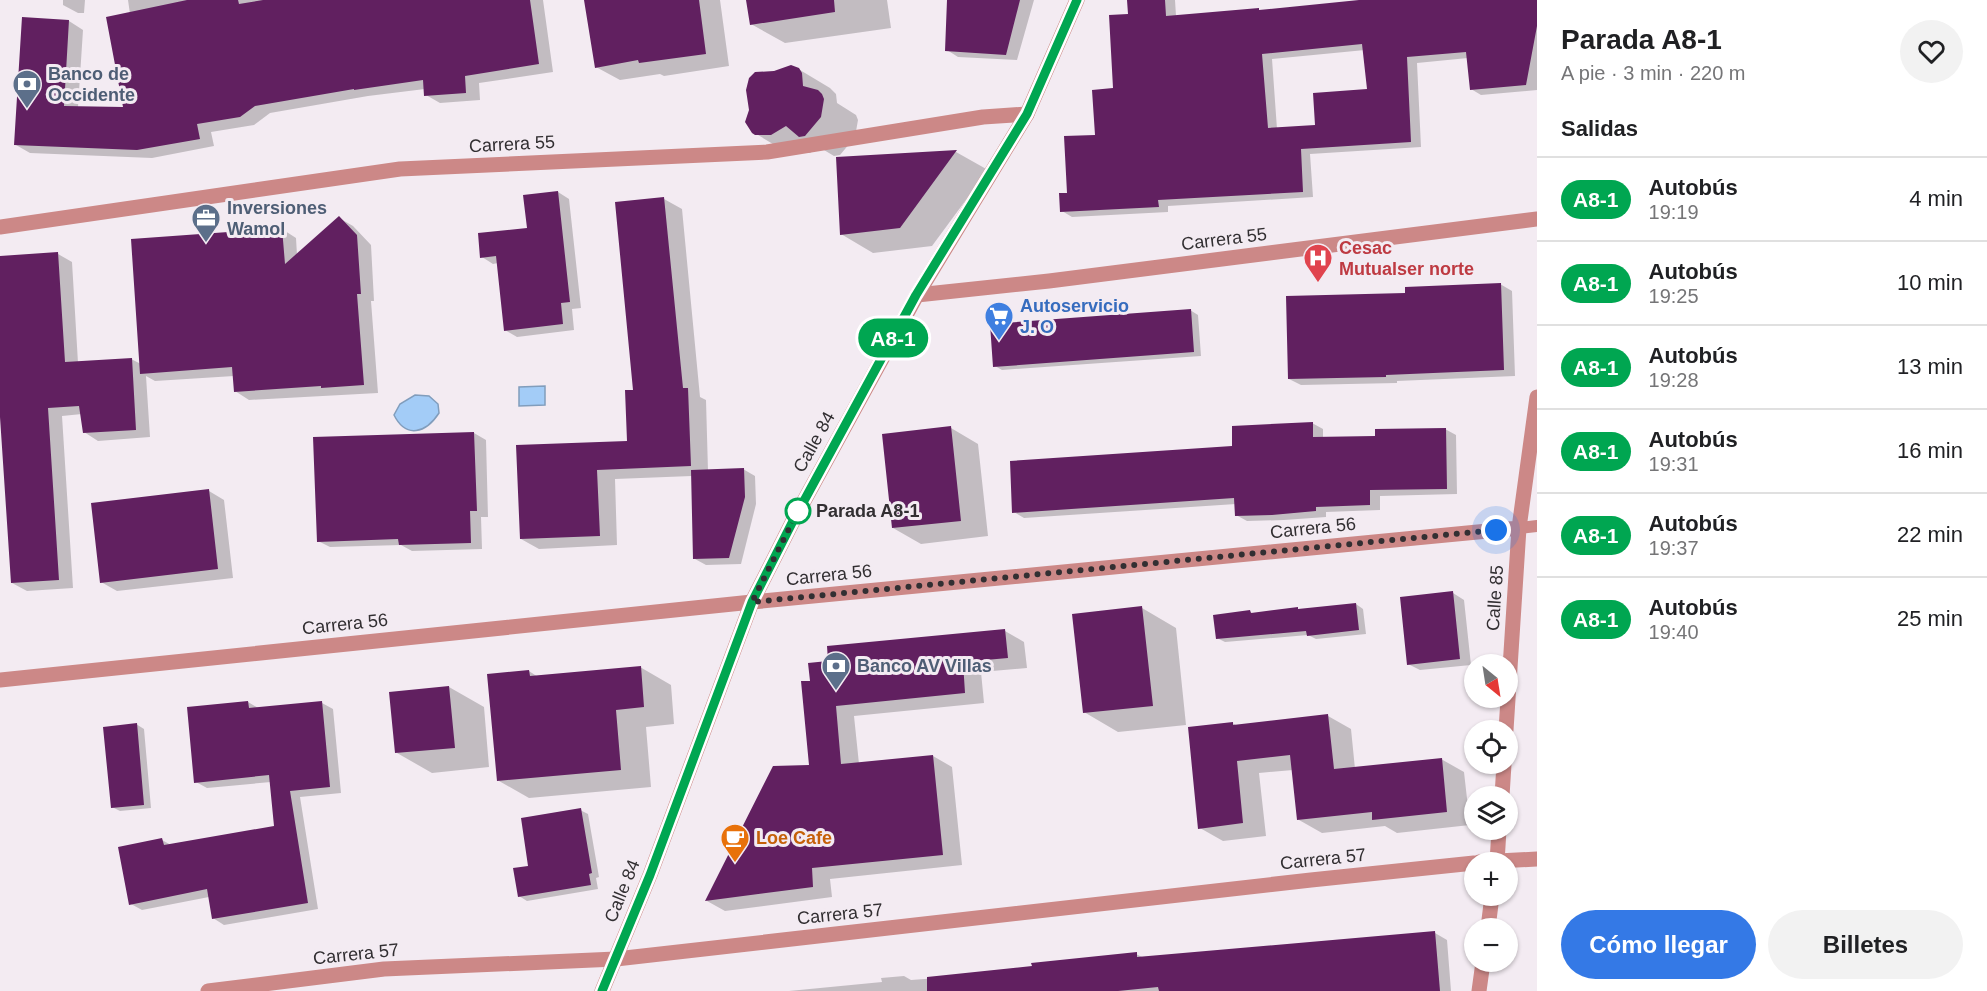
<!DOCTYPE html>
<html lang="es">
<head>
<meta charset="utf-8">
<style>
  :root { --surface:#fff; --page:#f2f2f2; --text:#202124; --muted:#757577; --line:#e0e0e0; --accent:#3479e6 }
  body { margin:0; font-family:Helvetica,sans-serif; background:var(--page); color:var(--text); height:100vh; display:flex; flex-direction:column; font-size:22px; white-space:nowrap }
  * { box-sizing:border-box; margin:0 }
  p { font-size:20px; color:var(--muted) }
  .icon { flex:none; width:33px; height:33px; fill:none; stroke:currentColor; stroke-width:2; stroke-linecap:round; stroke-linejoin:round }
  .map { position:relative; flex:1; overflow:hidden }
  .details { display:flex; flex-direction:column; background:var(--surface); width:450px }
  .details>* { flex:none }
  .badge { padding:0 12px; border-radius:20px; font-size:21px; line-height:39px }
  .needle { width:39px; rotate:150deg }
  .buttons { position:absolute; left:1464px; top:654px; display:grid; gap:12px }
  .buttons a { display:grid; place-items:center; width:54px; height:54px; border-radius:50%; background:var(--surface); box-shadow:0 2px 4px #0004; font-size:30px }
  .you { position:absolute; width:30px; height:30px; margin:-15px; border:4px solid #fff; border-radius:50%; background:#1a73e8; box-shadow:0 0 0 9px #1a73e833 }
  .map>.badge { position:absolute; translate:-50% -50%; box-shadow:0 0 0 3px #fff }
  h2 { padding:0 24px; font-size:22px; line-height:54px }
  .round { display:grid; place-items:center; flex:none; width:63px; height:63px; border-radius:32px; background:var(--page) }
  .head { display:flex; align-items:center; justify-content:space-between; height:102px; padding:0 24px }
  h1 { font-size:28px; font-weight:600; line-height:45px }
  .button { display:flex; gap:12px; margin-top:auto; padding:12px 24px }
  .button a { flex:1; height:69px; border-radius:36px; background:var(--accent); color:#fff; font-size:24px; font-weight:600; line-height:69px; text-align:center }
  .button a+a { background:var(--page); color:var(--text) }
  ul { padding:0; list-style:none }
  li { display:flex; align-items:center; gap:18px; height:84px; padding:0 24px; border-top:2px solid var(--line) }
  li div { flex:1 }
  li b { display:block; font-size:22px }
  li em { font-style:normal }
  li .badge { min-width:66px; font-weight:700; text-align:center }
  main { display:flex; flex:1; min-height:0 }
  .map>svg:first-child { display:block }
  .water { fill:#a3ccf7; stroke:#819dbc; stroke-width:1.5 }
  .shadow { fill:#0003; fill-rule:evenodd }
  .building { fill:#612060; fill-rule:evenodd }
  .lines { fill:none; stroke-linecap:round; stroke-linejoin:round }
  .service { stroke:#cc8887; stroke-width:12 }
  .minor { stroke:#cc8887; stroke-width:15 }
  .tertiary { stroke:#cc8887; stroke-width:15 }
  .line-casing { stroke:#fff; stroke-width:14 }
  .line { stroke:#00a651; stroke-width:9 }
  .walk { stroke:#322f32; stroke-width:6; stroke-dasharray:0 10.8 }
  .stop-dot { fill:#fff; stroke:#00a651; stroke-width:3 }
  .labels { text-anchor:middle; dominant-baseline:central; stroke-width:6; stroke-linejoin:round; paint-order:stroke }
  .service-label { font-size:18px; font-weight:bold; fill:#4e5e75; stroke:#f3ebf2; text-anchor:start }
  .street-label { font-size:18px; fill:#322f32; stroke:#f3ebf2 }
  .health-label { font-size:18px; font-weight:bold; fill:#be3a42; stroke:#f3ebf2; text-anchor:start }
  .shop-label { font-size:18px; font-weight:bold; fill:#366cbe; stroke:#f3ebf2; text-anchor:start }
  .stop-label { font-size:18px; font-weight:bold; fill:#322f32; stroke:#f3ebf2; text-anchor:start }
  .food-label { font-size:18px; font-weight:bold; fill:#c56008; stroke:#f3ebf2; text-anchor:start }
</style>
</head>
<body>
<main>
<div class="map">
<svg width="1537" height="991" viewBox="0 0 1537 991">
  <rect width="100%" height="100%" fill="#f3ebf2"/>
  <path class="water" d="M545 386V405L519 406V387Z
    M415 395 429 396 438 404 439 413C426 433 406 439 394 415L400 404Z"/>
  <path class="shadow" d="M63 0H85L84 13H78L63 5Z
    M128 0H543L553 72 479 83 480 100 440 103 426 95 425 89 368 96 270 113 254 125 211 132 214 146 152 158 30 153 16 145 23 19 69 21 83 30 78 107 125 109 130 14Z
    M586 0H720L729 66 664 76 660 74 620 80 596 67Z
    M748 0H887L891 28 785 43 751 24Z
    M949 0H1034L1017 60 958 57 947 50Z
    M1129 0H1175L1176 16 1259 10 1261 11 1373 0H1537V90L1481 95 1471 89 1468 58 1417 63 1421 147 1310 154 1313 197 1168 206V212L1072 217 1062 211 1097 136 1115 90 1129 15ZM1365 50 1368 91 1316 127 1277 129 1272 59Z
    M795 67 830 88 836 94 837 103 856 115 858 120 855 137 840 155 834 156 819 147 810 153H788L753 132 774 73Z
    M956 152 988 170 932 246 873 253 841 234 837 158Z
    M558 192 569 199 581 308 572 309 574 330 517 337 505 330 498 263 493 264 482 257 528 229Z
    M664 199 682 209 700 397 706 400 708 471 743 469 755 476 756 504 741 564 706 565 695 559 692 476 615 479 617 545 539 549 521 539 518 446 628 442Z
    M339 218 353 226 371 245 374 301H371L378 393 249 400 235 391 234 376 155 381 146 376 150 437 98 441 84 432 82 414 62 416 73 588 27 591 12 583 0 393V258L58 254 72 262 78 363 131 359 141 364 282 229 296 238 297 255Z
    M1500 284 1512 291 1515 376 1397 381V383L1301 385 1289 379 1407 295Z
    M1190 310 1198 315 1201 356 1002 370 995 366Z
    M1312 423 1323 429V439L1377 437 1445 429 1456 435 1457 494 1380 496V510L1326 512V517L1284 520 1247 521 1236 515V504L1024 518 1014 512Z
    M951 428 978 444 988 536 921 544 893 528Z
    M474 433 486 440 488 517H481L482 549 412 551 401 545 330 547 318 541 315 439Z
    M209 491 224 500 233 578 117 591 101 582Z
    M1453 593 1464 600 1471 665 1420 670 1408 664Z
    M1356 604 1363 609 1366 634 1316 639 1308 635 1225 642 1217 638 1250 612 1254 614Z
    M1142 608 1176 628 1186 725 1118 732 1084 712Z
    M1005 631 1024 642 1027 668 981 672 984 703 854 716 859 764 933 756 952 767 962 865 830 879 832 897 725 911 707 901 810 766 811 682Z
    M640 667 671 685 674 724 646 727 651 787 529 798 499 781 529 671 538 677Z
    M449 687 484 707 489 767 432 773 397 753Z
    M248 702 260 709 322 703 333 709 341 793 300 797 318 909 224 925 213 918 209 897 142 910 131 904 162 840 171 845 275 827 271 782 207 788 196 782Z
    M1328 716 1351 729 1355 769 1441 759 1464 772 1470 825 1397 833 1385 826 1322 833 1299 820 1293 770 1259 773 1266 836 1223 841 1200 828 1232 723 1238 726Z
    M136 724 144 729 151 808 120 811 112 807Z
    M580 810 588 814 599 877 596 878 598 889 527 901 519 896 530 867Z
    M1435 933 1447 940 1451 991H789L882 982 881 978 904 976 911 980 951 977 1136 954 1144 958Z"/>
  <path class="building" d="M187 0H238L239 4 263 0H530L539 64 465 76 466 93 424 96 423 80 354 90V89L255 106 240 117 197 124 200 139 137 150 14 145 22 17 69 20 64 106 123 107 106 17Z
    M584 0H699L706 54 639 63 638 60 595 68Z
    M746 0H834L835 12 750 25Z
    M947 0H1020L1006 55 945 51Z
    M1127 0H1165L1166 16 1259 8V10L1359 0H1537V26L1526 85 1470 90 1466 52 1407 57 1411 142 1301 149 1303 192 1158 200 1159 207 1060 212 1059 193H1067L1064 136 1095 135 1092 90 1113 88 1109 15 1128 14ZM1362 44 1367 89 1313 93 1315 125 1268 128 1262 54Z
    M791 65 799 68 802 73 803 86 818 90 822 94 824 99 821 117 805 136 799 137 786 126 771 135H755L752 133 745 122 749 110 746 90 749 78 755 72 774 71Z
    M957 150 900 228 840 235 836 157Z
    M558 191 570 302 561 303 563 324 504 331 496 256 480 258 478 233 527 228 523 195Z
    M664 197 683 388H688L691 466 597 470 600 536 520 539 516 445 627 441 625 390H633L615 202Z
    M339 216 357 235 361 294H357L364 385 321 388V386L234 392 232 367 140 374 131 239 282 228 285 264Z
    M58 252 65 362 132 358 136 430 83 433 79 406 48 408 59 580 11 583 0 417V256Z
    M1501 283 1504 370 1386 375V377L1288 379 1286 296 1405 293V287Z
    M1191 309 1194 352 993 367 990 324Z
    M1313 422V437L1375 436V429L1446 428 1447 489 1370 490V505L1316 507V511L1272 515 1235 516 1234 498 1012 513 1010 461 1232 446V426Z
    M951 426 961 521 892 528 882 434Z
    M474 432 477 511H470L471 543 399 545 398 539 317 542 313 437Z
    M744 468 745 497 729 558 693 559 691 470Z
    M209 489 218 569 100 583 91 503Z
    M1453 591 1460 659 1407 665 1400 597Z
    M1356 603 1359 630 1307 636 1306 631 1216 639 1213 615 1250 610 1251 613 1298 607V609Z
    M1142 606 1153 706 1083 713 1072 614Z
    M1005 629 1008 658 963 662 965 693 836 706 841 764 933 755 943 855 812 868 813 887 705 901 773 766 809 765 801 681H810L808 663 828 661 827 646Z
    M641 666 644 707 616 710 621 770 497 781 487 674 529 670 530 676Z
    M449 686 455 748 395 753 389 692Z
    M248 701 249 708 322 701 330 787 290 791 308 903 212 919 207 889 129 905 118 847 162 838 164 845 274 826 269 775 194 783 187 707Z
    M1328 714 1334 769 1442 758 1447 812 1372 820V812L1297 820 1290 755 1237 761 1243 823 1198 829 1188 727 1233 722V725Z
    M137 723 144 805 111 808 103 727Z
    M581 808 592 873 589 874 591 885 518 897 513 868 528 866 521 818Z
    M1435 931 1440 991H1159L1158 987 1118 991H927V977L1032 966 1031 963 1137 952V957Z"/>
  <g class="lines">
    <path class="service" d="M1519 528 1537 526"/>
    <path class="minor" d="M0 227 400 169 767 152 983 117 1027 114
      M917 295 1049 281 1537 219
      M0 680 752 602 1519 528
      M1506 730 1519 528 1537 397
      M1502 796 1504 764
      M1479 862 1537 859
      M1497 862 1499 830
      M1488 928 1492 896
      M208 991 384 969 616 959 1311 880 1474 863
      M1479 991 1483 962"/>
    <path class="tertiary" d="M602 991 650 875 752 602 793 521 917 295 1027 114 1077 0"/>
  </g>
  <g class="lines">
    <g class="line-casing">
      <path id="line" d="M602 991 650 875 752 602 793 521 916 295 1027 114 1077 0"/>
    </g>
    <use href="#line" class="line"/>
    <path class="walk" d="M798 511 752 602 1496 530"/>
  </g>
  <defs>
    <g id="bank-pin" transform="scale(1.5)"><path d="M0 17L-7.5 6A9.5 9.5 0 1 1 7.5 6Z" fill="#5c6f8a" stroke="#f3ebf2"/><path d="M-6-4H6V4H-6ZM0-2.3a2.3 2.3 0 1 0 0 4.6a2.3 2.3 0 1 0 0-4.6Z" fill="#fff"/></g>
    <g id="office-pin" transform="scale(1.5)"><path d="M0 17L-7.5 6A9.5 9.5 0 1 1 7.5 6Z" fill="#5c6f8a" stroke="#f3ebf2"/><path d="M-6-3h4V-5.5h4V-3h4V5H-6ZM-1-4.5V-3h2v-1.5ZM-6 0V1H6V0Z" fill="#fff"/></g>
    <g id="hospital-pin" transform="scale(1.5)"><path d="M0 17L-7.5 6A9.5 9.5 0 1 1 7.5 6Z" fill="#e0444e" stroke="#f3ebf2"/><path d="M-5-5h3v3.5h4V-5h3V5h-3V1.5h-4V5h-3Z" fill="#fff"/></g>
    <g id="supermarket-pin" transform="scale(1.5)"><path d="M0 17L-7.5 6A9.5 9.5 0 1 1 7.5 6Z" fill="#3f7fe0" stroke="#f3ebf2"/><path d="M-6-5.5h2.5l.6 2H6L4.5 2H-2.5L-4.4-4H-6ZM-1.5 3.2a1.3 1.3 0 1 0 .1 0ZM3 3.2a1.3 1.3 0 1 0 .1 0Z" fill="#fff"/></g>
    <g id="cafe-pin" transform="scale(1.5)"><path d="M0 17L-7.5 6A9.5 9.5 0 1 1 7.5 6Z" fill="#e8710a" stroke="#f3ebf2"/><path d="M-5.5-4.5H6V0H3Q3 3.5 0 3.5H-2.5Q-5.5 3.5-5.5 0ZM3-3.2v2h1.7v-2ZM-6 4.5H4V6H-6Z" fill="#fff"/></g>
  </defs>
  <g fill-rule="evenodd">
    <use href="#bank-pin" x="27" y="84"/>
    <use href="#office-pin" x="206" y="218"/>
    <use href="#hospital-pin" x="1318" y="258"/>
    <use href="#supermarket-pin" x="999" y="316"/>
    <use href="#bank-pin" x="836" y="666"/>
    <use href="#cafe-pin" x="735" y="838"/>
  </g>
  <circle class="stop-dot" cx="798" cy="511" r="12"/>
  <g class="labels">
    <g class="service-label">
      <text x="48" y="74">Banco de<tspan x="48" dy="21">Occidente</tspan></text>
      <text x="227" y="208">Inversiones<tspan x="227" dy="21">Wamol</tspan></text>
      <text x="857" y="666">Banco AV Villas</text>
    </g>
    <g class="street-label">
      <text transform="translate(512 144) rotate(-3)">Carrera 55</text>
      <text transform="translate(1224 239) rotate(-7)">Carrera 55</text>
      <text transform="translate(814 442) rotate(-61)">Calle 84</text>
      <text transform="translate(1313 528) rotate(-6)">Carrera 56</text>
      <text transform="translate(829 575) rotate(-6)">Carrera 56</text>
      <text transform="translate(1495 598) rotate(-86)">Calle 85</text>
      <text transform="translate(345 624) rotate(-6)">Carrera 56</text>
      <text transform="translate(1323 859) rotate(-6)">Carrera 57</text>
      <text transform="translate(622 891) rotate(-68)">Calle 84</text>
      <text transform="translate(840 914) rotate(-6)">Carrera 57</text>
      <text transform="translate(356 954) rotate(-6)">Carrera 57</text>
    </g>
    <g class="health-label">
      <text x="1339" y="248">Cesac<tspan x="1339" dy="21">Mutualser norte</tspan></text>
    </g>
    <g class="shop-label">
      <text x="1020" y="306">Autoservicio<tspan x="1020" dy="21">J. O</tspan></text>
    </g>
    <g class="stop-label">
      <text x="816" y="511">Parada A8-1</text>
    </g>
    <g class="food-label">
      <text x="756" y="838">Loe Cafe</text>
    </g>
  </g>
</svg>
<div class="buttons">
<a><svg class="needle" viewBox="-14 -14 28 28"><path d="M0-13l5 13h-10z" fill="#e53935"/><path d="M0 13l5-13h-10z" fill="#757577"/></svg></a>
<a><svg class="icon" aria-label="locate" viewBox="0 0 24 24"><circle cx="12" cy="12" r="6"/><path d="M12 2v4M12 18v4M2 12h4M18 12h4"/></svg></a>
<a><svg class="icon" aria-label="layers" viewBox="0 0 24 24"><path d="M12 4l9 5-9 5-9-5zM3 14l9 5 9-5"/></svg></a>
<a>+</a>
<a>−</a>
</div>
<div class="you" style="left:1496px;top:530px"></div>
<b class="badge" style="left:893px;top:338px;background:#00a651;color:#fff">A8-1</b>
</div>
<section class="details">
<div class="head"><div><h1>Parada A8-1</h1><p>A pie · 3 min · 220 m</p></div><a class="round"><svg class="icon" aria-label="heart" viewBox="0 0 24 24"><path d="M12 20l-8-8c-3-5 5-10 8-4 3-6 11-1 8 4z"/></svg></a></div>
<h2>Salidas</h2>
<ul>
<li><span class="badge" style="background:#00a651;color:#fff">A8-1</span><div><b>Autobús</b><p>19:19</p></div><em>4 min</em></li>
<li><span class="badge" style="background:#00a651;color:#fff">A8-1</span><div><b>Autobús</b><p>19:25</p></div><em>10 min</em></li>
<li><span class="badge" style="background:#00a651;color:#fff">A8-1</span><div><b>Autobús</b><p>19:28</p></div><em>13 min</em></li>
<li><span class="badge" style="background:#00a651;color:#fff">A8-1</span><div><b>Autobús</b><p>19:31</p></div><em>16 min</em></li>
<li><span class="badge" style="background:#00a651;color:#fff">A8-1</span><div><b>Autobús</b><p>19:37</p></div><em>22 min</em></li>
<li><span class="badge" style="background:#00a651;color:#fff">A8-1</span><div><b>Autobús</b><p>19:40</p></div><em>25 min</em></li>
</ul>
<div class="button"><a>Cómo llegar</a><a>Billetes</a></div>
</section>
</main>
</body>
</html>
